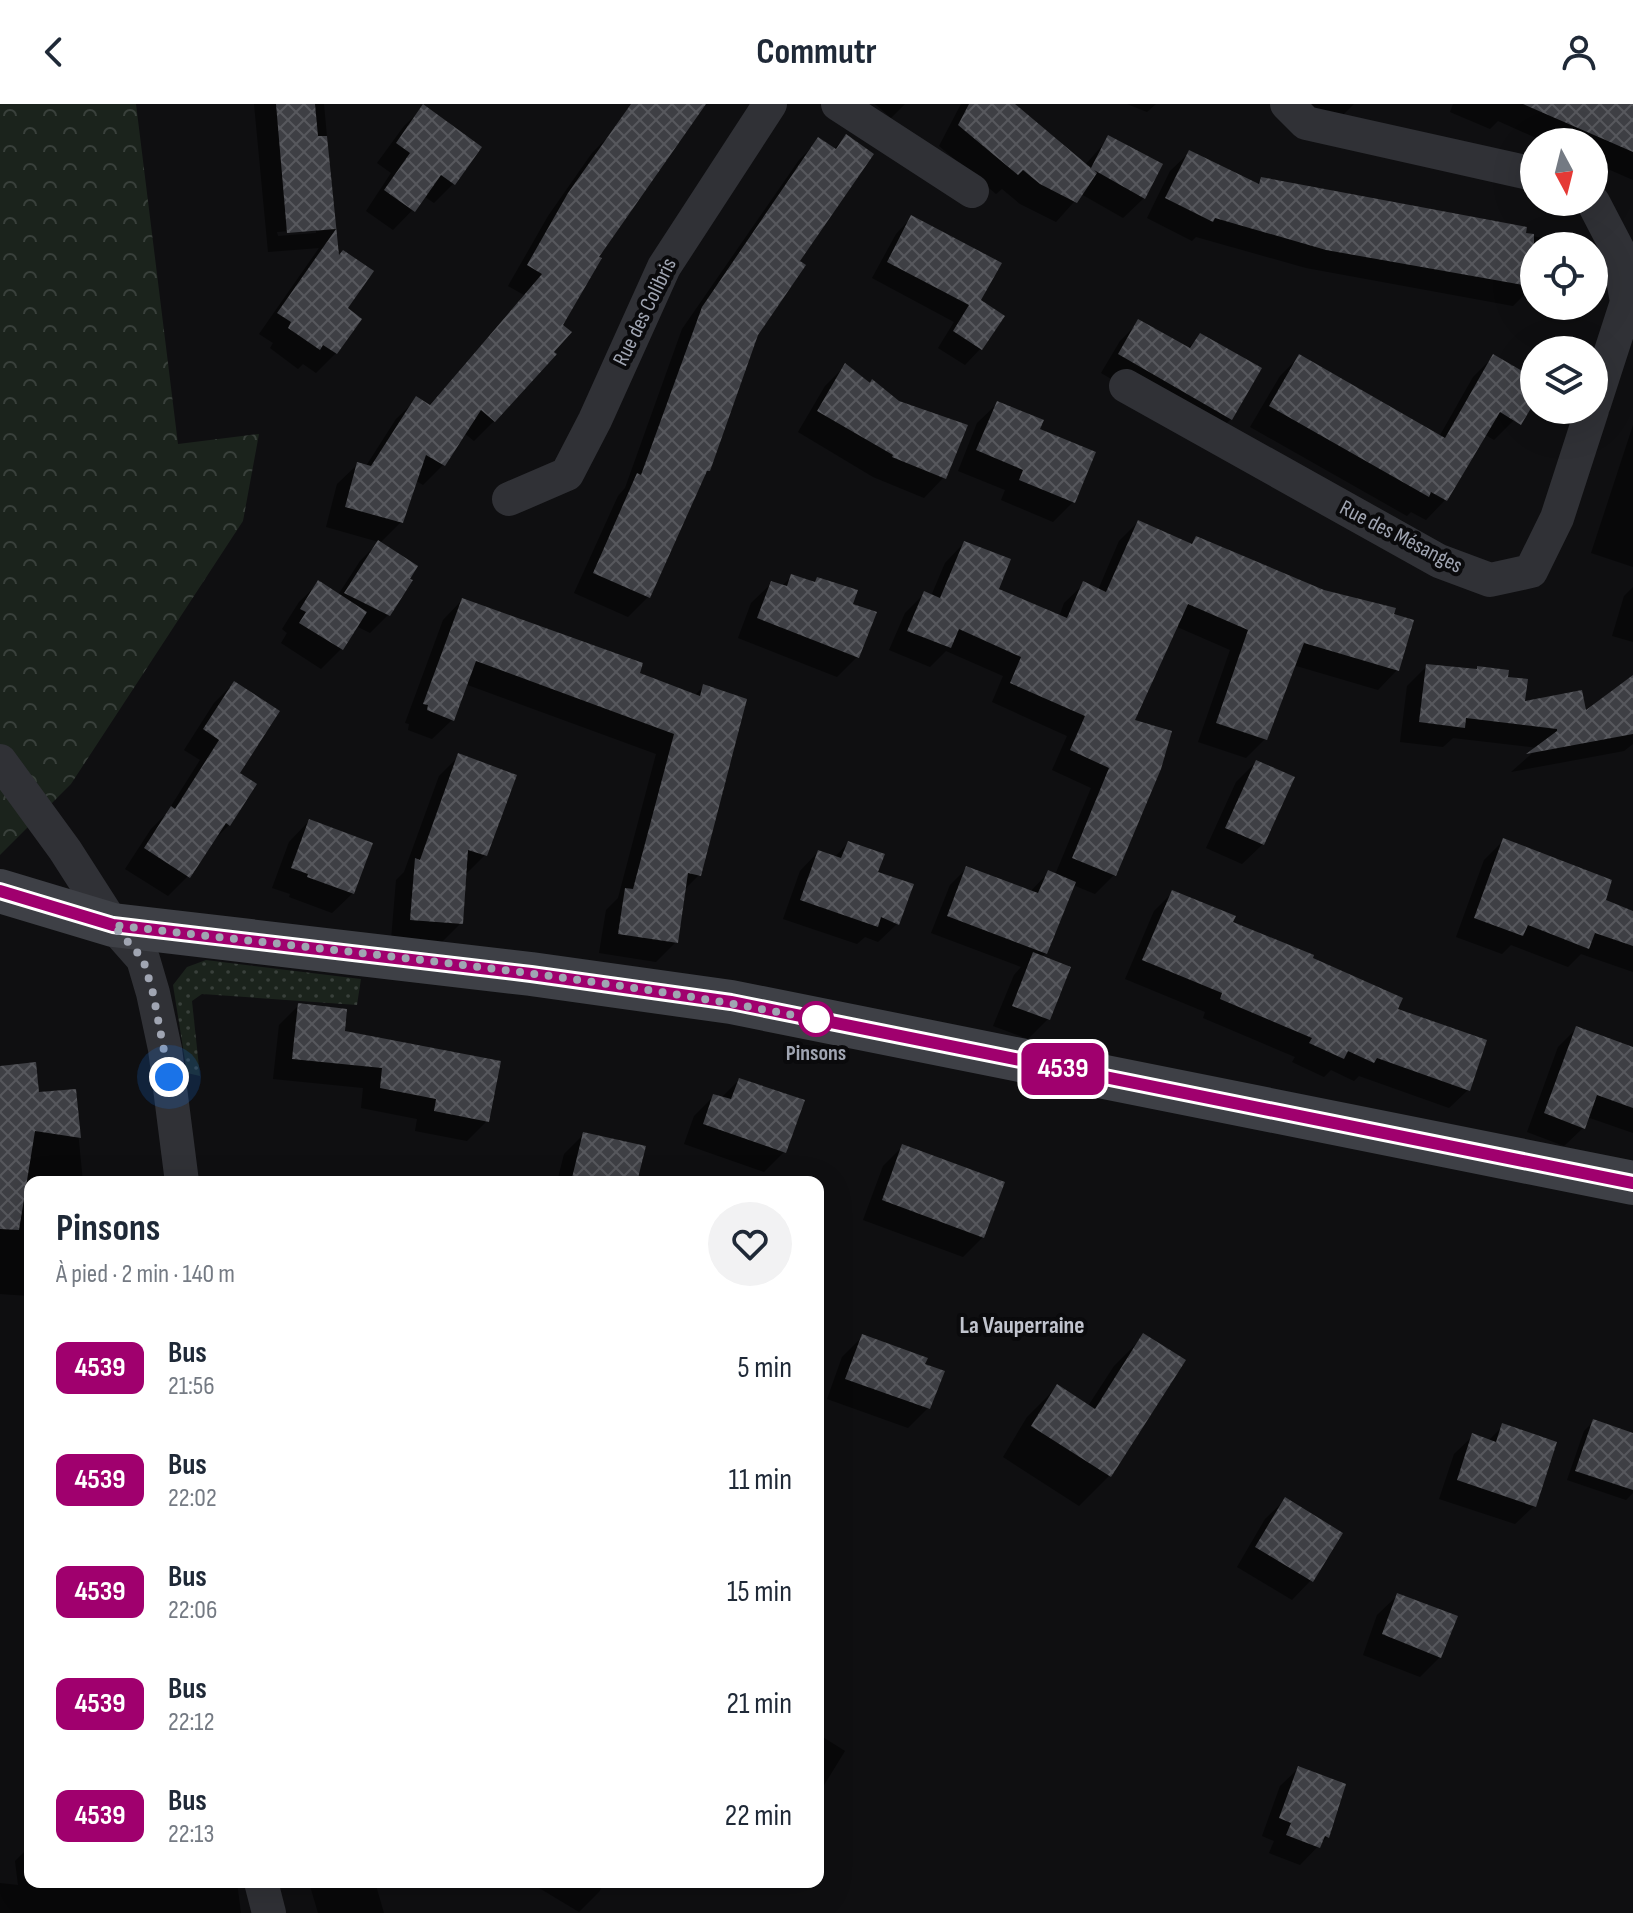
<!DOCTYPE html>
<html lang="fr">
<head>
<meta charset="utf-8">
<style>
  :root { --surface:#fff; --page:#f2f2f3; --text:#1f2937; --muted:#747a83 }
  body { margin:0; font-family:"Sofia Sans Condensed",sans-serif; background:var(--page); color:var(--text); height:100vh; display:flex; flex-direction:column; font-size:30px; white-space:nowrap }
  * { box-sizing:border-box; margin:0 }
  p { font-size:26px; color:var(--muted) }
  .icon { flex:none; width:44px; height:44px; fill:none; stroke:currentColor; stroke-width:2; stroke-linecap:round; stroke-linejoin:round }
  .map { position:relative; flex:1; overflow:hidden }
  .side { position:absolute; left:24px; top:1072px; width:800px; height:712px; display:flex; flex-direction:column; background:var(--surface); border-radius:16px; box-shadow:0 8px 32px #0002 }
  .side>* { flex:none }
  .badge { padding:0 16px; border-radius:12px; font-size:28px; line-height:52px }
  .needle { width:52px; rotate:173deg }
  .controls { position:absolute; left:1520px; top:24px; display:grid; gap:16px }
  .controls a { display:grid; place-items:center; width:88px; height:88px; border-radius:50%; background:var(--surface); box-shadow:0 8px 32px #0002; font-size:40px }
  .you { position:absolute; width:40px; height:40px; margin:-20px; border:6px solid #fff; border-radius:50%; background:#1a73e8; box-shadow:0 0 0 12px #1a73e833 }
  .map>.badge { position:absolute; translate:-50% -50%; box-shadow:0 0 0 4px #fff }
  .round { display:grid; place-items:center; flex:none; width:84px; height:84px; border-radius:42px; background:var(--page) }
  .overview { display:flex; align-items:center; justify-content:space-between; height:136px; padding:0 32px }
  h1 { font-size:38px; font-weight:700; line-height:60px }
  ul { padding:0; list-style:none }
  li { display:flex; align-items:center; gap:24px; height:112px; padding:0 32px }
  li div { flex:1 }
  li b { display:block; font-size:30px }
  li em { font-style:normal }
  li .badge { min-width:88px; font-weight:700; text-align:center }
  header { display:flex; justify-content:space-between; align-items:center; height:104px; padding:0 32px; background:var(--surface); font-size:36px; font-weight:700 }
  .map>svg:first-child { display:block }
  .grass { fill:url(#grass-dots) }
  .forest { fill:url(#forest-crowns) }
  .shadow { fill:#0007; fill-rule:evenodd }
  .building { fill:url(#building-cross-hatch) }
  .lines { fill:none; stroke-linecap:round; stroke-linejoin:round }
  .street { stroke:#303136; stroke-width:34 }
  .secondary { stroke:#3e4046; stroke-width:44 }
  .line-casing { stroke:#fff; stroke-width:18 }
  .line { stroke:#a0006e; stroke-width:12 }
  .walk { stroke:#a0a5b2; stroke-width:8; stroke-dasharray:0 14.4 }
  .stop-dot { fill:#fff; stroke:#a0006e; stroke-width:4 }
  .labels { text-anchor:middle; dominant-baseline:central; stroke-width:8; stroke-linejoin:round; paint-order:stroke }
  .street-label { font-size:22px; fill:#a0a5b2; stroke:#0a0a0c }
  .stop-label { font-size:22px; font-weight:bold; fill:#a0a5b2; stroke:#0a0a0c }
  .neighbourhood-label { font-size:24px; font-weight:bold; fill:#c1c4ce; stroke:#0a0a0c }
</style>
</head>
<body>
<header><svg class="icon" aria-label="back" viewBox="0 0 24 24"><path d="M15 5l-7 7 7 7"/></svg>Commutr<svg class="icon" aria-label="person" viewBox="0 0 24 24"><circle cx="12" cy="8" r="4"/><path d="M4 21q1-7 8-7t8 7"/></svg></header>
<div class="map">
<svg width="1633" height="1809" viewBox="0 0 1633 1809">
  <defs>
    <pattern id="grass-dots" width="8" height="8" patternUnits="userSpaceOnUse" patternTransform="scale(2)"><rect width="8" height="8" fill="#1b231c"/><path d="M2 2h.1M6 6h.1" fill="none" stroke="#39403b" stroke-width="1.8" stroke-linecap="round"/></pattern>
    <pattern id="forest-crowns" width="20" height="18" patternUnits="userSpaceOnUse" patternTransform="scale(2)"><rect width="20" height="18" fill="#1b231c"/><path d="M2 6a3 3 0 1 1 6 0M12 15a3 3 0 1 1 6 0" fill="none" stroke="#39403b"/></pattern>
    <pattern id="building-cross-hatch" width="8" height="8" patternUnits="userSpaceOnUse" patternTransform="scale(2)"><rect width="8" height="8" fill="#3e3f44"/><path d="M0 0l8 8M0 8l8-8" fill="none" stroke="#57585d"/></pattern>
  </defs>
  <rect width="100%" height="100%" fill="#0f0f11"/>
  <path class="grass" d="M206 856 361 875 357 901 202 890 192 897 200 972 187 969 173 881 187 863Z"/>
  <path class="forest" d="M0 0H136L178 340 259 330 243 417 71 680 0 751Z"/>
  <path class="shadow" d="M254 0H324L338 154 345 205 336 249 316 269 303 260 298 265 270 244 273 239 259 230 319 144 268 148ZM316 125V129L278 132 277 128Z
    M634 0H704L597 154 494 317 474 337 464 329 443 361 423 381 415 376 401 418 380 439 389 510 370 529 356 522 341 545 321 565 281 539 287 529 282 525 299 498 319 479 338 491 360 457 379 438 326 423 337 380 358 360 366 362 396 315 417 295 429 302 524 191 508 182 548 112 592 49 612 29Z
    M875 0H905L891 14Z
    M961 0H1012L1085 61 1109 34 1144 94 1123 114 1081 90 1056 118 1020 100 1002 85 996 90 939 42Z
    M1127 0H1156L1147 8Z
    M1298 0H1354L1336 18Z
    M1453 0H1633V76L1594 59V38H1545L1498 17 1490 25 1450 8Z
    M424 3 454 79 434 99 425 93 393 126 366 107 391 69 377 59 404 22Z
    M846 33 797 158 756 230 708 366 703 372 648 493 628 513 574 489 618 392 625 384 682 225 799 56 819 36 833 46Z
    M1190 48 1256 81 1262 75 1542 134 1540 142H1534L1533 182 1513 202 1306 164 1196 133 1192 137 1147 114 1170 67Z
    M912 113 979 196 981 244 965 261 938 244 954 218 872 174 896 130Z
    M1139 218 1187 245 1201 231 1231 315 1212 334 1101 269 1120 237Z
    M1300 252 1439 333 1473 273 1493 253 1534 277V282L1514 316 1494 336 1484 330 1445 396 1426 416 1411 408 1407 412 1250 323 1280 272Z
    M845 262 944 373 924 394 873 373 798 328 825 282Z
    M998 299 1038 327 1073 398 1053 418 1001 396 1005 386 958 367 977 319Z
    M1633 321V463L1591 449Z
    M1138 418 1190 441 1196 434 1397 566 1378 586 1293 561 1265 635 1246 654 1198 638 1230 546 1175 522 1133 617 1114 771 1095 790 1073 781 1046 849 1041 853 1048 915 1028 935 993 922 1014 871 1021 863 931 829 950 781 967 764 1030 788 1048 769 1055 771 1091 684 1052 666 1067 632 992 598 1003 572 946 547 930 563 889 546 905 509 924 490 931 492 945 459 964 439 996 486 1059 513 1064 499 1084 480 1098 486 1119 437Z
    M792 472 851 501 858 552 837 573 738 534 751 499 772 479 781 483Z
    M1633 483V538L1612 532 1624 492Z
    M462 496 694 592 704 582 699 771 683 787 676 838 656 858 599 849 606 806 618 794 656 650 465 580 452 616 432 635 408 626 409 620 405 619 443 516Z
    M1427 562 1475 567 1478 564 1506 574 1523 599 1585 609 1633 573V640L1624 647 1511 668 1538 644 1453 634 1443 643 1400 638 1407 582Z
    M234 579 237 669 229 721 210 740 188 772 168 792 125 765 151 725 166 710 200 656 184 646 214 599Z
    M459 652 485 751 464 772 461 819 441 839 391 836 396 776 404 768 439 672Z
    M1256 658 1263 740 1242 760 1206 744 1236 678Z
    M309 717 353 789 332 809 289 793 290 790 272 784 289 738Z
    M1504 736 1604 797 1633 807V868L1581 850 1568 863 1511 841 1502 850 1456 833 1484 756Z
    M848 739 876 769 897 820 878 838 865 833 857 840 783 815 800 767 818 748 834 754Z
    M1173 788 1230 820 1310 855 1395 906 1468 986 1449 1004 1359 972 1354 977 1331 966 1324 973 1292 958 1295 953 1203 914 1205 908 1125 875 1154 807Z
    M299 901 342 929 487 1017 467 1037 415 1027 417 1015 361 1004 363 984 273 975 279 921Z
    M1577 924 1633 949V1029L1587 1013 1583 1024 1564 1042 1527 1028 1558 943Z
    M0 964 37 990 74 987 83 1078H30L29 1192 0 1190Z
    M739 976 784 1048 764 1068 684 1040 694 1012 714 992 721 994Z
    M584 1030 635 1078H557L564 1050Z
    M903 1042 983 1133 963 1153 863 1116 883 1062Z
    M1144 1232 1109 1372 1079 1402 1003 1353 1027 1313 1057 1283 1088 1302 1114 1262Z
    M862 1233 923 1261 928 1304 908 1324 827 1295 842 1253Z
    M1594 1317 1633 1336V1389L1626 1396 1567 1376 1584 1327Z
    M1503 1322 1534 1402 1515 1420 1439 1395 1454 1350 1473 1332 1488 1337Z
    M1285 1396 1311 1476 1292 1496 1237 1463 1265 1415Z
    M1398 1491 1440 1553 1420 1573 1363 1551 1377 1511Z
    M818 1630 845 1647 818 1691Z
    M1299 1664 1327 1733 1300 1761 1269 1749 1274 1737 1262 1732 1280 1682Z
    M30 1742V1778H237L241 1809H0V1779L18 1781 15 1757Z
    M314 1778H375L384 1809H318L310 1782Z
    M529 1778H605L599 1788 579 1808Z"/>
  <path class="building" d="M276 0H315L318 32H327L339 151 343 146 374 167 348 204 362 215 337 250 323 241 320 246 288 224 291 218 277 209 336 125 287 129Z
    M423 0 482 43 455 81 441 71 415 108 384 86 410 49 396 39Z
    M631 0H706L599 153 602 154 563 221 572 228 554 248 557 250 495 318 481 306 445 362 426 351 403 419 345 403 357 358 371 362 416 292 430 301 542 170 527 161 568 89Z
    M969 0H1015L1091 64 1108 31 1163 60 1145 95 1094 66 1097 69 1077 99 1040 80 1023 66 1018 71 958 21Z
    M1523 0H1633V48Z
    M846 30 874 50 800 157 806 161 758 231 710 367H707L650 494 593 469 637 369 641 371 702 203 818 33 836 45Z
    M1189 46 1259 80 1261 73 1527 123 1526 129 1534 130V183L1326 146 1215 114 1213 118 1165 94Z
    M911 111 1002 159 981 196 1005 212 982 246 953 227 969 201 887 158Z
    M1138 215 1190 244 1200 229 1262 264 1232 316 1118 250Z
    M1299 250 1445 334 1493 250 1534 274V299L1521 321 1500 308 1447 397 1431 388 1429 393 1269 302Z
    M845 259 870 279 872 275 899 297 968 321 946 375 892 353 893 351 817 307Z
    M997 297 1044 316 1040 325 1096 348 1075 399 1019 376 1023 366 976 346Z
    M1138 416 1192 440 1196 432 1324 486 1396 504 1394 510 1414 516 1399 567 1304 539 1267 636 1216 619 1248 526 1188 500 1135 616 1172 627 1161 665 1116 772 1072 754 1109 664 1070 646 1085 612 1010 579 1021 553 959 525 951 544 907 527 924 487 940 494 964 437 1011 455 999 485 1067 514 1083 477 1106 488Z
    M378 436 418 462 410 475 413 476 390 512 344 489Z
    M791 470 815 478 817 473 858 486 853 500 877 508 859 554 757 514 771 477 787 482Z
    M318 476 367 508 343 546 299 519 306 508 300 505Z
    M462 494 643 559 640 569 700 592 703 580 747 595 701 772 688 769 678 839 618 830 625 784 633 785 674 630 476 557 454 617 427 606 428 601 423 600Z
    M1426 560 1477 565V562L1509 566 1508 573 1528 575 1525 597 1582 586 1586 606 1633 571V630L1526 650 1557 627V625L1466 614 1465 624 1419 618Z
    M234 577 280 607 240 669 257 680 230 722 226 719 190 774 144 744 171 702 175 705 219 636 203 625Z
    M458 649 517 671 487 752 468 746 463 820 410 816 415 754 420 756Z
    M1256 656 1295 673 1264 741 1225 724Z
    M309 715 373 739 354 790 307 773 308 770 291 764Z
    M1503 734 1612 776 1606 796 1633 807V842L1595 829 1589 845 1528 821 1523 832 1474 814Z
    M848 737 885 750 878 768 914 780 899 821 881 813 878 823 800 796 818 746 841 754Z
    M966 762 1038 789 1048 766 1076 778 1047 850 947 812Z
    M1172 786 1236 812 1233 818 1314 851 1313 854 1403 894 1398 905 1487 936 1470 987 1377 954 1374 959 1348 947 1344 955 1309 939 1312 934 1220 895 1222 889 1142 856Z
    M1033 848 1071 863 1050 916 1012 902Z
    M298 899 347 905 345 927 501 957 489 1018 434 1007 436 995 380 984 382 964 292 955Z
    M1576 922 1633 943V1004L1597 991 1585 1025 1544 1009Z
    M36 958 39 988 76 985 81 1034 35 1027 19 1126 0 1125V962Z
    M739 974 805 996 786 1049 703 1020 713 990 731 995Z
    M583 1028 646 1042 637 1078H571Z
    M902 1040 1005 1078 984 1134 882 1096Z
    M1143 1229 1186 1256 1111 1373 1031 1322 1057 1280 1095 1305Z
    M862 1230 928 1254 925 1260 945 1267 930 1305 845 1275Z
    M1593 1315 1633 1329V1386L1575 1367Z
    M1502 1319 1557 1338 1536 1403 1457 1376 1472 1329 1496 1338Z
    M1285 1393 1343 1429 1313 1478 1255 1443Z
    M1397 1489 1458 1512 1441 1554 1382 1530Z
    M1298 1662 1346 1680 1329 1734 1325 1732 1320 1744 1286 1731 1291 1719 1279 1714Z"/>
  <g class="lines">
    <path class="street" d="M838 0 972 87
      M1287 0 1306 19 1534 70
      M1593 98 1618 146 1627 198 1594 300
      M1126 282 1439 457 1490 476 1531 467 1557 414 1592 306
      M509 395 567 370 595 316 664 163 770 0
      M0 657 65 746 113 821 143 855 153 889 165 945 182 1078
      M261 1778 269 1809"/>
    <path class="secondary" d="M0 787 113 821 531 870 731 898 1633 1079"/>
  </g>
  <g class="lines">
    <g class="line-casing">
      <path id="line" d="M0 787 113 821 531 870 731 898 1633 1079"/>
    </g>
    <use href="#line" class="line"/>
    <path class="walk" d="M169 973 153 889 143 855 113 821C348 849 586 869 818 916L816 915"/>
  </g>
  <circle class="stop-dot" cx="816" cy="915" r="16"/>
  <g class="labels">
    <g class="street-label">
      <text transform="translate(645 208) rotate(-64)">Rue des Colibris</text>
      <text transform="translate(1401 433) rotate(27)">Rue des Mésanges</text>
    </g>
    <g class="stop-label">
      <text x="816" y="949">Pinsons</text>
    </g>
    <g class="neighbourhood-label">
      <text x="1022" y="1221">La Vauperraine</text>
    </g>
  </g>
</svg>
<div class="controls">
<a><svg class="needle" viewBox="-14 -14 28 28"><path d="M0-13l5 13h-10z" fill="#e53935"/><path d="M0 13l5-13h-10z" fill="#747a83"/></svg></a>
<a><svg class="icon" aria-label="locate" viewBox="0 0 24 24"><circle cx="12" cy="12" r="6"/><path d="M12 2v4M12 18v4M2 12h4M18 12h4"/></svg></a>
<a><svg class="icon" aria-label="layers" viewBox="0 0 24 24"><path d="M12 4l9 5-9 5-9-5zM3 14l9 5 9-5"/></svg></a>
</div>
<div class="you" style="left:169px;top:973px"></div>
<b class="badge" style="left:1063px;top:965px;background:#a0006e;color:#fff">4539</b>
<section class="side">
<div class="overview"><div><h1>Pinsons</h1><p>À pied · 2 min · 140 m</p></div><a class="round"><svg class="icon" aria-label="heart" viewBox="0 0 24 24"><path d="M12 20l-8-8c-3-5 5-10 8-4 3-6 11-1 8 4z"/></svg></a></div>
<ul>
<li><span class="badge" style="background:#a0006e;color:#fff">4539</span><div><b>Bus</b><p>21:56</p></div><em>5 min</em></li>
<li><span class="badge" style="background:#a0006e;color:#fff">4539</span><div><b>Bus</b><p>22:02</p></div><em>11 min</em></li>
<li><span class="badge" style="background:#a0006e;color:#fff">4539</span><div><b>Bus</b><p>22:06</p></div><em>15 min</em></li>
<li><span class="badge" style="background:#a0006e;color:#fff">4539</span><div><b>Bus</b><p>22:12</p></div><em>21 min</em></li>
<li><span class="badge" style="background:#a0006e;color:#fff">4539</span><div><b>Bus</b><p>22:13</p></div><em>22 min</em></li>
</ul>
</section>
</div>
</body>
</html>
